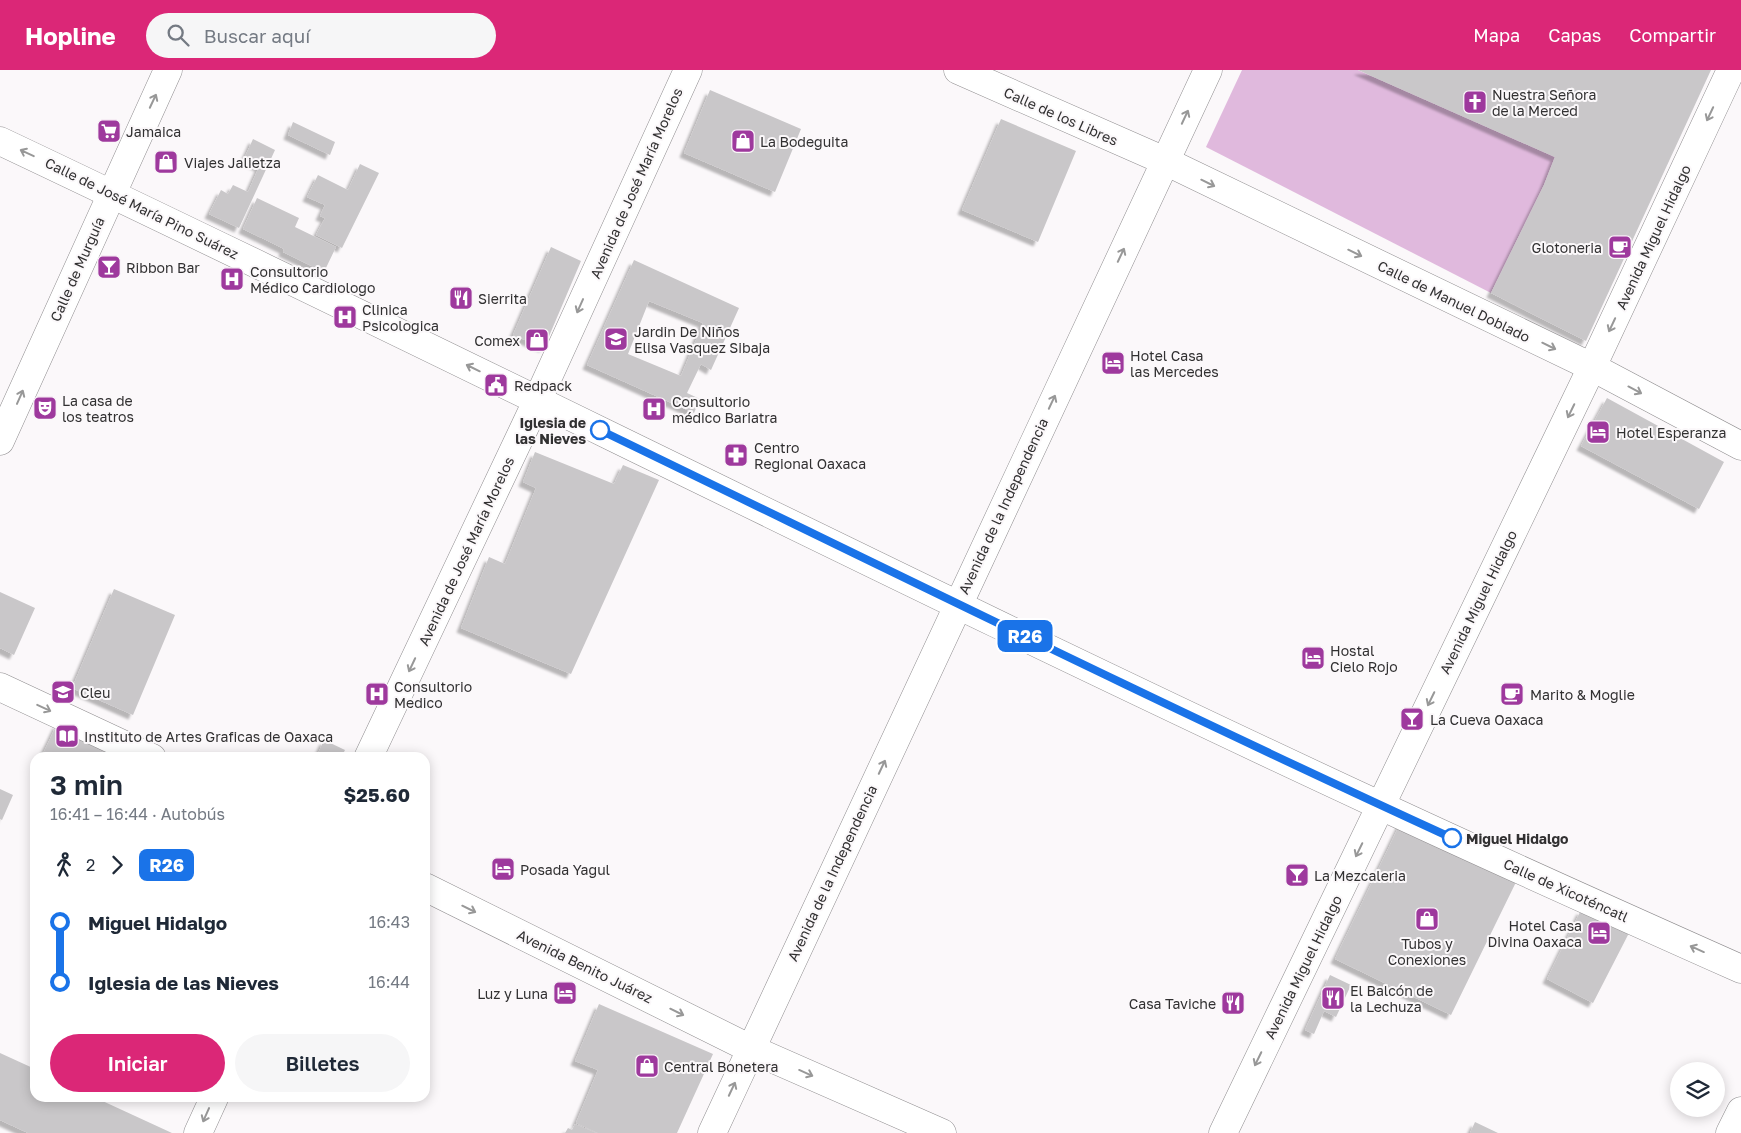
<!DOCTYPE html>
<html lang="es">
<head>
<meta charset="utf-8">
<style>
  :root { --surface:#fff; --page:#f6f6f7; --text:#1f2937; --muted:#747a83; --accent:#db2777 }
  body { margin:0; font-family:"Golos Text",sans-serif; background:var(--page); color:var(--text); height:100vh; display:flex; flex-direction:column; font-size:19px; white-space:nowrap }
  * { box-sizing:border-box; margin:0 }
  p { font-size:16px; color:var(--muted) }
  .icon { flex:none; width:28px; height:28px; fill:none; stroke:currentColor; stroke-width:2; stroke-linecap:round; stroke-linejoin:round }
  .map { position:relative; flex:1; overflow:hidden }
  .panel { position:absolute; left:30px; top:682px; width:400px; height:350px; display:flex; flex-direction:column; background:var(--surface); border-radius:15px; box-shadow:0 2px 12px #0003 }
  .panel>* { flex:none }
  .badge { padding:0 10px; border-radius:8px; font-size:18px; line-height:32px }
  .tools { position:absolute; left:1670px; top:992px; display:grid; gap:10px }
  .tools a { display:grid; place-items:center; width:55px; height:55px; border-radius:50%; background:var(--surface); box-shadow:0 2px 12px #0003; font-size:25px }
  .map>.badge { position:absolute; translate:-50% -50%; box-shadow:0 0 0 2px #fff }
  .legs { display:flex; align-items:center; gap:8px; height:55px; padding:0 20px; font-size:16px }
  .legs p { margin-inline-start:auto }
  .overview { display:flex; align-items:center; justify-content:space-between; height:85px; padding:0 20px }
  h1 { font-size:28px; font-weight:600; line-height:38px }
  .action { display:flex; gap:10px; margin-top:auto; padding:10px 20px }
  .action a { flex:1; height:58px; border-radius:30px; background:var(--accent); color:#fff; font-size:20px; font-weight:600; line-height:58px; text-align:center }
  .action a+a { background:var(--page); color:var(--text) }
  ul { padding:0 20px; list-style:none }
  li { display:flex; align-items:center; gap:18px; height:60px; font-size:19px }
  li i { display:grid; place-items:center; width:8px; height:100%; margin:0 6px; background:currentColor }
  li i::after { content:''; width:12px; height:12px; margin:-6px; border:4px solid; border-radius:50%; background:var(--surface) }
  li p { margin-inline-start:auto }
  li:first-child i { background:linear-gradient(#0000 50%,currentColor 0) }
  li:last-child i { background:linear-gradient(currentColor 50%,#0000 0) }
  header { display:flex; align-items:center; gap:30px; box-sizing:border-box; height:70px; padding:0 25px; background:var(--accent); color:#fff }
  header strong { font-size:24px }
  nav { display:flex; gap:28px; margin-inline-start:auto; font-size:18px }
  .search { width:350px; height:45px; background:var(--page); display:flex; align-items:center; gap:12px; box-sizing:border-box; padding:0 18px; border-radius:28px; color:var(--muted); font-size:19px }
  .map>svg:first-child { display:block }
  .green { fill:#e0b9dd }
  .building { fill:#c9c7c9; fill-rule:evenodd; filter:url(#shadow) }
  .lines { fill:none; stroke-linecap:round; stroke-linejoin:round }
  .minor-casing { stroke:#8f8d8f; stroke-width:29 }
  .major-casing { stroke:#8f8d8f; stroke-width:29 }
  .minor { stroke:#fff; stroke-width:28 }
  .major { stroke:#fff; stroke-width:28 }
  .oneway { stroke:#989898 }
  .line-1-casing { stroke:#fff; stroke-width:11 }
  .line-1 { stroke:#1a73e8; stroke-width:8 }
  .stop-1-dot { fill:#fff; stroke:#1a73e8; stroke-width:2.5 }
  .labels { text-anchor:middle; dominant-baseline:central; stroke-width:4; stroke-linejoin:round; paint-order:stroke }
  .poi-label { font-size:14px; fill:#313031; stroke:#fbf8fa; text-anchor:start }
  .street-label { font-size:14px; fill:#313031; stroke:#fbf8fa }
  .stop-label { font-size:14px; font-weight:bold; fill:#313031; stroke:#fbf8fa; text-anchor:end }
</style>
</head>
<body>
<header>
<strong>Hopline</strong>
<div class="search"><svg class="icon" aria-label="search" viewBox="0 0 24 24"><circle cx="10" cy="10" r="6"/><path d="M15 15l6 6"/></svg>Buscar aquí</div>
<nav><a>Mapa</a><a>Capas</a><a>Compartir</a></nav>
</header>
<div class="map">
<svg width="1741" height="1063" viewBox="0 0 1741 1063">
  <defs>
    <filter id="shadow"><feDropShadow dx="-4.5" dy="4.5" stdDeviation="1" flood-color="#0004"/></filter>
  </defs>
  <rect width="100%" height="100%" fill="#fbf8fa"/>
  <path class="green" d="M1242 0H1358L1555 87 1544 115 1491 223 1206 77Z"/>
  <path class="building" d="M1358 0H1711L1586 271 1491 223 1544 115 1555 87Z
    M710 20 801 59 775 122 684 83Z
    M1001 49 1076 81 1038 172 962 140Z
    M293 52 335 72 330 85 288 65Z
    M253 69 275 80 239 158 209 144 221 120 228 124 233 115 248 122 259 97 244 89Z
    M360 94 379 103 342 178 316 165 325 148 320 146 325 135 307 127 318 105 348 120Z
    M257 128 299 148 295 157 336 177 324 202 283 182 284 179 243 159Z
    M551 177 581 191 544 278 513 265Z
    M634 190 739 238 711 300 701 294 687 323 700 329 694 343 587 295ZM649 231 703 253 681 306 628 284Z
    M1607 328 1724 392 1699 439 1581 376Z
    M535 382 614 414 623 395 659 410 571 604 461 558 489 487 505 494 536 418 523 412Z
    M114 519 175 545 133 645 72 618Z
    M0 522 35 538 14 585 0 578Z
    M57 654 120 683 117 688H41Z
    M324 670 345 680 341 688H316Z
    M0 719 13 725 2 750 0 749Z
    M1401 752 1518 808 1451 945 1335 889Z
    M1581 840 1629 863 1593 933 1547 909Z
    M1330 905 1351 915 1336 947 1324 941 1314 964 1305 960Z
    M599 934 713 984 677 1063H598L576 1053 598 1000 575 991Z
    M0 983 35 999V1028H96L172 1063H28L0 1050Z
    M1475 1052 1498 1063H1470Z
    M575 1054 596 1063H565L568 1058 572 1060Z"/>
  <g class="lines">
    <g class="minor-casing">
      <path id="minor" d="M958 0 1165 91 1592 297 1741 376
        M0 371 168 0
        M198 1063 214 1028
        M1223 1063 1592 297 1731 0
        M1730 1063 1741 1041"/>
    </g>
    <g class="major-casing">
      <path id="major" d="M0 71C461 289 916 520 1379 735 1499 791 1620 845 1741 899
        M0 617 152 688
        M368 688 538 329 688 0
        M425 817 751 979 942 1063
        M712 1063 1208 0"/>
    </g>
    <use href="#minor" class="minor"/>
    <use href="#major" class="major"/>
  </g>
  <defs><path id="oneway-shaft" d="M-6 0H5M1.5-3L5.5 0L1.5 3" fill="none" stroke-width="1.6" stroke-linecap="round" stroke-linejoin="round" transform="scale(1.25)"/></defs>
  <g class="oneway">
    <use href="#oneway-shaft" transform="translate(153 31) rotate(-65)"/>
    <use href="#oneway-shaft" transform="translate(1710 44) rotate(115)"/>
    <use href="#oneway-shaft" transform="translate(1185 47) rotate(-65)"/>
    <use href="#oneway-shaft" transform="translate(27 83) rotate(-155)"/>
    <use href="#oneway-shaft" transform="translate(1208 113) rotate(26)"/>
    <use href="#oneway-shaft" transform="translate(1355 183) rotate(26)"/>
    <use href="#oneway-shaft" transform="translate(1121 185) rotate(-65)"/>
    <use href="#oneway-shaft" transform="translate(580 236) rotate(114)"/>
    <use href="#oneway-shaft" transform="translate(1612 255) rotate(115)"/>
    <use href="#oneway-shaft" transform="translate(1549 276) rotate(26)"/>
    <use href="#oneway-shaft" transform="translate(473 298) rotate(-154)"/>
    <use href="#oneway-shaft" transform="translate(1635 320) rotate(28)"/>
    <use href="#oneway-shaft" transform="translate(20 327) rotate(-66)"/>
    <use href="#oneway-shaft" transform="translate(1052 332) rotate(-65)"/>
    <use href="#oneway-shaft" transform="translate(1571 341) rotate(116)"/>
    <use href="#oneway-shaft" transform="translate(412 595) rotate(115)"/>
    <use href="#oneway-shaft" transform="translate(1431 629) rotate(116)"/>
    <use href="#oneway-shaft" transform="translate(44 638) rotate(25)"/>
    <use href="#oneway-shaft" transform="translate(882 697) rotate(-65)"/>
    <use href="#oneway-shaft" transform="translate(1359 780) rotate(116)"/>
    <use href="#oneway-shaft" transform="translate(469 839) rotate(26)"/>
    <use href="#oneway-shaft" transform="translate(1697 879) rotate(-156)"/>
    <use href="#oneway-shaft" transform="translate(677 942) rotate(26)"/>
    <use href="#oneway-shaft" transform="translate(1258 989) rotate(116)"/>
    <use href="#oneway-shaft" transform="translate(806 1003) rotate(24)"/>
    <use href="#oneway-shaft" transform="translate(732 1019) rotate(-65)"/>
    <use href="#oneway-shaft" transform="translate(206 1045) rotate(114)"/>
  </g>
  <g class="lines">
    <g class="line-1-casing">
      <path id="line-1" d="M600 360C883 497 1166 637 1452 768"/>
    </g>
    <use href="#line-1" class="line-1"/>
  </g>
  <defs>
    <g id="church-square" transform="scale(1.25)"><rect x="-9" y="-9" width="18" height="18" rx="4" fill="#9e399d" stroke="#fbf8fa"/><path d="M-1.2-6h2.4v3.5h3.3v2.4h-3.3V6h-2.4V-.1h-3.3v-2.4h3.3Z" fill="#fff"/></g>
    <g id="supermarket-square" transform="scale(1.25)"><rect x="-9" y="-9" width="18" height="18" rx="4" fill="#9e399d" stroke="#fbf8fa"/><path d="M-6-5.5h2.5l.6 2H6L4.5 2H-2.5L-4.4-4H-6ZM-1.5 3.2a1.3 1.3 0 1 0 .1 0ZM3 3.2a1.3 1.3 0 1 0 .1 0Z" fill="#fff"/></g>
    <g id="shop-square" transform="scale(1.25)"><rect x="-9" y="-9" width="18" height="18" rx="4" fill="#9e399d" stroke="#fbf8fa"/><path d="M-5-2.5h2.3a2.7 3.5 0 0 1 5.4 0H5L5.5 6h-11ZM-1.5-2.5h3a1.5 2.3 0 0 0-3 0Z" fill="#fff"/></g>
    <g id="cafe-square" transform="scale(1.25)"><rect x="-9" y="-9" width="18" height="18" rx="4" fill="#9e399d" stroke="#fbf8fa"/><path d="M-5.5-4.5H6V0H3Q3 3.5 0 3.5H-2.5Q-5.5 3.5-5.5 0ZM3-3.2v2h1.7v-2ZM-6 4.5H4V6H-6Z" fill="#fff"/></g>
    <g id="bar-square" transform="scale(1.25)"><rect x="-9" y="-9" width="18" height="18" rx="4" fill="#9e399d" stroke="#fbf8fa"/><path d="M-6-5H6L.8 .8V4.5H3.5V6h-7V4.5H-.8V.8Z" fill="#fff"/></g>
    <g id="hospital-square" transform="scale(1.25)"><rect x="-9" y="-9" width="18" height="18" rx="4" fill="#9e399d" stroke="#fbf8fa"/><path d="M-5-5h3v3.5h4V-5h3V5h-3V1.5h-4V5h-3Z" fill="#fff"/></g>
    <g id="restaurant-square" transform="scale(1.25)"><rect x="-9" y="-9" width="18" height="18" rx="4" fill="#9e399d" stroke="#fbf8fa"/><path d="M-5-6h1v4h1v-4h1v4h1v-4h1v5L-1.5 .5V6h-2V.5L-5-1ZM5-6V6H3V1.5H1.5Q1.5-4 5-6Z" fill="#fff"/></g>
    <g id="school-square" transform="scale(1.25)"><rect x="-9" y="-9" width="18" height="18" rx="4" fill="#9e399d" stroke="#fbf8fa"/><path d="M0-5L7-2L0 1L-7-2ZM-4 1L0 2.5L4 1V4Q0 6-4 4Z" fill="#fff"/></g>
    <g id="hotel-square" transform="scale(1.25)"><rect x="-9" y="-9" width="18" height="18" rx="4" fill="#9e399d" stroke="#fbf8fa"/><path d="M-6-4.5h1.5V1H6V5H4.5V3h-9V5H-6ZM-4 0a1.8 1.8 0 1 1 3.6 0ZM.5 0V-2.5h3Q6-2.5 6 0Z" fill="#fff"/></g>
    <g id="civic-square" transform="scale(1.25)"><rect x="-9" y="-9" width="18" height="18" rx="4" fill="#9e399d" stroke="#fbf8fa"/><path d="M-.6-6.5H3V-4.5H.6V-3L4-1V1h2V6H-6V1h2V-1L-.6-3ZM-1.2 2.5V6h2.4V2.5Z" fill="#fff"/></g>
    <g id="theatre-square" transform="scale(1.25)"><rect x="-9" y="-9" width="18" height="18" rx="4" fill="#9e399d" stroke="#fbf8fa"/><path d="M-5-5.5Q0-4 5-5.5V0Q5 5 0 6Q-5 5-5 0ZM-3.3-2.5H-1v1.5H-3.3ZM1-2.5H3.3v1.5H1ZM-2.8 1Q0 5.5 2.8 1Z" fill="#fff"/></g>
    <g id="pharmacy-square" transform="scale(1.25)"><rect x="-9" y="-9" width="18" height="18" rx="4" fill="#9e399d" stroke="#fbf8fa"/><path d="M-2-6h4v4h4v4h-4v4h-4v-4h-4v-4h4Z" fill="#fff"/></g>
    <g id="university-square" transform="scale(1.25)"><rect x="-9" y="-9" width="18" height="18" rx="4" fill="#9e399d" stroke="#fbf8fa"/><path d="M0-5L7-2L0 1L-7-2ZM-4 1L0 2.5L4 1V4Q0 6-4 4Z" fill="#fff"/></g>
    <g id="library-square" transform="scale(1.25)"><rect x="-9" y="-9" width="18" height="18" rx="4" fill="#9e399d" stroke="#fbf8fa"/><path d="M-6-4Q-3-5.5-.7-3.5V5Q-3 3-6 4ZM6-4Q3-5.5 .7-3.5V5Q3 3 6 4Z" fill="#fff"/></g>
  </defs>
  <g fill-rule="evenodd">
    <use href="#church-square" x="1475" y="32"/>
    <use href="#supermarket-square" x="109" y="61"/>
    <use href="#shop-square" x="743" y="71"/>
    <use href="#shop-square" x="166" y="92"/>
    <use href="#cafe-square" x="1620" y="177"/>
    <use href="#bar-square" x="109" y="197"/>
    <use href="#hospital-square" x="232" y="209"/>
    <use href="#restaurant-square" x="461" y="228"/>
    <use href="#hospital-square" x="345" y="247"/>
    <use href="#school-square" x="616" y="269"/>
    <use href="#shop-square" x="537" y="270"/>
    <use href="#hotel-square" x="1113" y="293"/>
    <use href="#civic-square" x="496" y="315"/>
    <use href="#theatre-square" x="45" y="338"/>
    <use href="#hospital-square" x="654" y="339"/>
    <use href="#hotel-square" x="1598" y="362"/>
    <use href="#pharmacy-square" x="736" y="385"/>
    <use href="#hotel-square" x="1313" y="588"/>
    <use href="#university-square" x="63" y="622"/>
    <use href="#hospital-square" x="377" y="624"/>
    <use href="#cafe-square" x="1512" y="624"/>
    <use href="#bar-square" x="1412" y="649"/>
    <use href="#library-square" x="67" y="666"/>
    <use href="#hotel-square" x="503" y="799"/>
    <use href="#bar-square" x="1297" y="805"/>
    <use href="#shop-square" x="1427" y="849"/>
    <use href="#hotel-square" x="1599" y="863"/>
    <use href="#hotel-square" x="565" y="923"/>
    <use href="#restaurant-square" x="1333" y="928"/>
    <use href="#restaurant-square" x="1233" y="933"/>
    <use href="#shop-square" x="647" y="996"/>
  </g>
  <g class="stop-1-dot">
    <circle cx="600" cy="360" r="9"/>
    <circle cx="1452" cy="768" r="9"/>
  </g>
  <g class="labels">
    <g class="poi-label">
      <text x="1492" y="24">Nuestra Señora<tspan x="1492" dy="16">de la Merced</tspan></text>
      <text x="126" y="61">Jamaica</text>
      <text x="760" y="71">La Bodeguita</text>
      <text x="184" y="92">Viajes Jalietza</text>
      <text x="1602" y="177" text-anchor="end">Glotoneria</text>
      <text x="126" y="197">Ribbon Bar</text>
      <text x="250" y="201">Consultorio<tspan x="250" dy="16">Médico Cardiologo</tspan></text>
      <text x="478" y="228">Sierrita</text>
      <text x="362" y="239">Clinica<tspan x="362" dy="16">Psicologica</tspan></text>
      <text x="634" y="261">Jardin De Niños<tspan x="634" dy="16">Elisa Vasquez Sibaja</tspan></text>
      <text x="520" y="270" text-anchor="end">Comex</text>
      <text x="1130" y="285">Hotel Casa<tspan x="1130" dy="16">las Mercedes</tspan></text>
      <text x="514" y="315">Redpack</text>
      <text x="62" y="330">La casa de<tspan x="62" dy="16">los teatros</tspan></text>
      <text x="672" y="331">Consultorio<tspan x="672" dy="16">médico Bariatra</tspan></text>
      <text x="1616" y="362">Hotel Esperanza</text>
      <text x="754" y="377">Centro<tspan x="754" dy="16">Regional Oaxaca</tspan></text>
      <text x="1330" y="580">Hostal<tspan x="1330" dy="16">Cielo Rojo</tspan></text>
      <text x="394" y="616">Consultorio<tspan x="394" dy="16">Medico</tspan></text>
      <text x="80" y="622">Cleu</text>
      <text x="1530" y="624">Marito &amp; Moglie</text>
      <text x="1430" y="649">La Cueva Oaxaca</text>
      <text x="84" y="666">Instituto de Artes Graficas de Oaxaca</text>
      <text x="520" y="799">Posada Yagul</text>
      <text x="1314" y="805">La Mezcaleria</text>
      <text x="1582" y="855" text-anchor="end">Hotel Casa<tspan x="1582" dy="16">Divina Oaxaca</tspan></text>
      <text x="1427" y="873" text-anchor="middle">Tubos y<tspan x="1427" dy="16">Conexiones</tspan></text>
      <text x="1350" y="920">El Balcón de<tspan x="1350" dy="16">la Lechuza</tspan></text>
      <text x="548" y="923" text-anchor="end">Luz y Luna</text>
      <text x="1216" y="933" text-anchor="end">Casa Taviche</text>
      <text x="664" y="996">Central Bonetera</text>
    </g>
    <g class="street-label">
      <text transform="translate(1061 46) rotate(24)">Calle de los Libres</text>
      <text transform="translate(636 113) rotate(-66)">Avenida de José María Morelos</text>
      <text transform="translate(142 138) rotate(26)">Calle de José María Pino Suárez</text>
      <text transform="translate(1653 167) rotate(-65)">Avenida Miguel Hidalgo</text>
      <text transform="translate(77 199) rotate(-66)">Calle de Murguía</text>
      <text transform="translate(1454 231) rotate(26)">Calle de Manuel Doblado</text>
      <text transform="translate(1003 436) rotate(-65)">Avenida de la Independencia</text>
      <text transform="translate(466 481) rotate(-65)">Avenida de José María Morelos</text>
      <text transform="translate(1478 532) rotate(-64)">Avenida Miguel Hidalgo</text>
      <text transform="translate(832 803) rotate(-65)">Avenida de la Independencia</text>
      <text transform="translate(1566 820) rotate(24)">Calle de Xicoténcatl</text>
      <text transform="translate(585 896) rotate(26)">Avenida Benito Juárez</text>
      <text transform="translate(1303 897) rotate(-64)">Avenida Miguel Hidalgo</text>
    </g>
    <g class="stop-label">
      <text x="586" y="352">Iglesia de<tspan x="586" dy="16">las Nieves</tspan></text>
      <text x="1466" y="768" text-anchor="start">Miguel Hidalgo</text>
    </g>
  </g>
</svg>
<div class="tools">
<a><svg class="icon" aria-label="layers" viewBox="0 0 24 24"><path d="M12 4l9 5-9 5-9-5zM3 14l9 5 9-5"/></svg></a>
</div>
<b class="badge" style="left:1025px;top:566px;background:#1a73e8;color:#fff">R26</b>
<section class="panel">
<div class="overview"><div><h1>3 min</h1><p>16:41 – 16:44 · Autobús</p></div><b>$25.60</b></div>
<div class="legs"><svg class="icon" aria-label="walk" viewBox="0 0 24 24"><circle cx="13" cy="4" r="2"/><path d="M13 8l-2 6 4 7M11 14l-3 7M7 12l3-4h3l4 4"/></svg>2<svg class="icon" aria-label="forward" viewBox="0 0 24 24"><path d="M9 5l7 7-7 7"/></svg><b class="badge" style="background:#1a73e8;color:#fff">R26</b></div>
<ul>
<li><i style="color:#1a73e8"></i><b>Miguel Hidalgo</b><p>16:43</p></li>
<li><i style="color:#1a73e8"></i><b>Iglesia de las Nieves</b><p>16:44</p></li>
</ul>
<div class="action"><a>Iniciar</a><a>Billetes</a></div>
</section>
</div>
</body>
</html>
